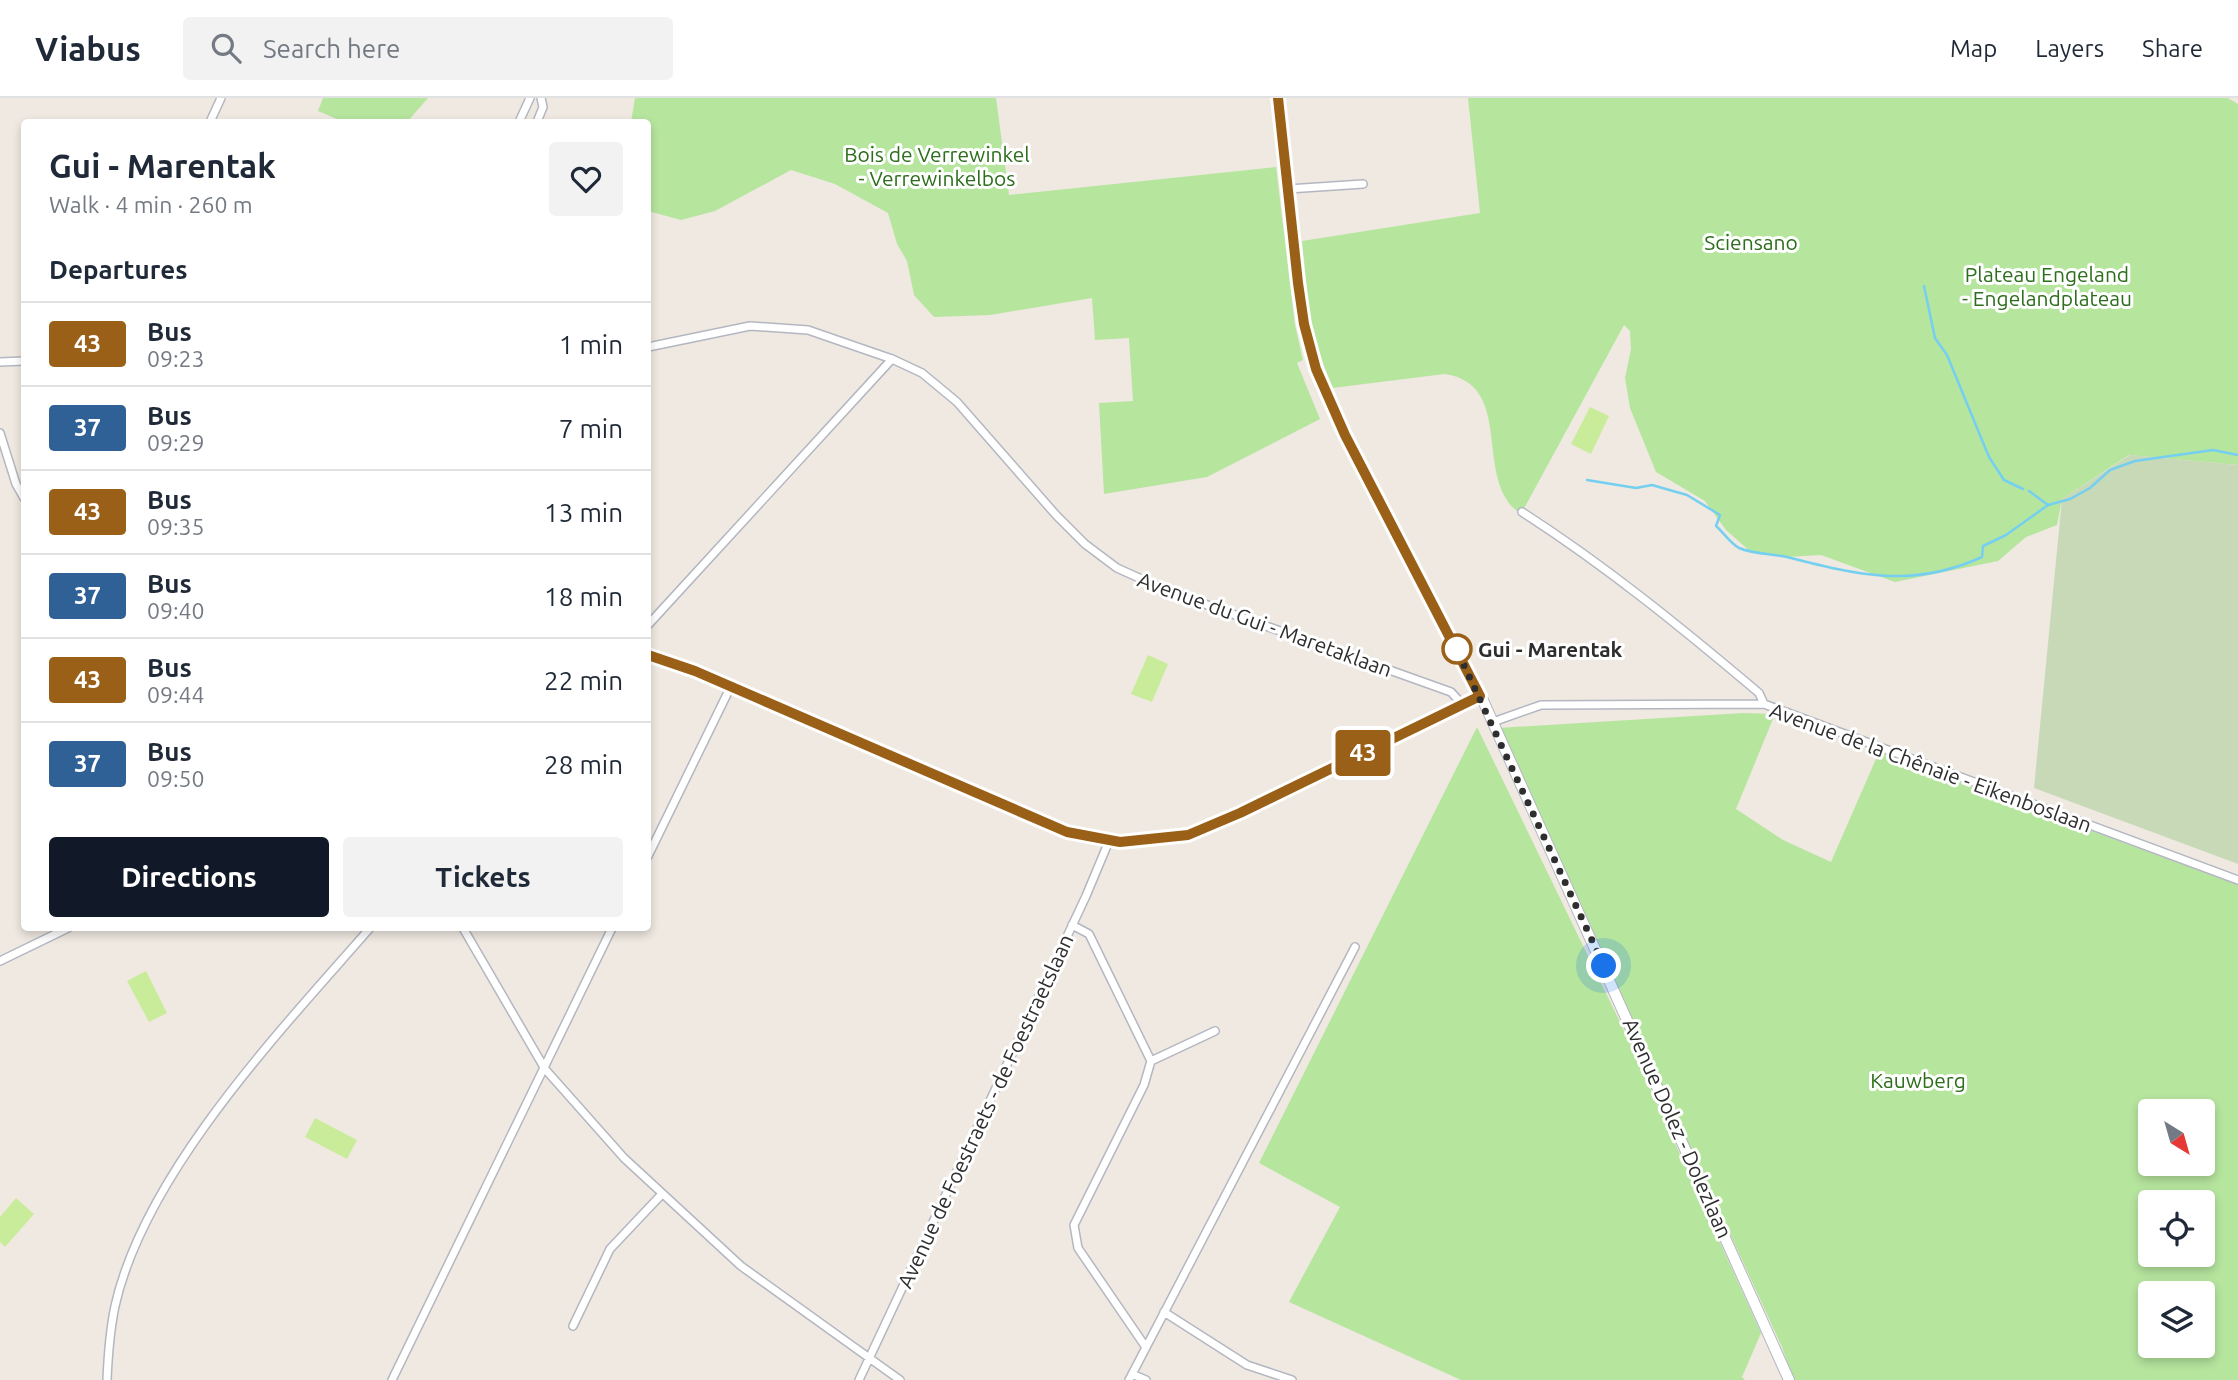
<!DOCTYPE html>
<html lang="en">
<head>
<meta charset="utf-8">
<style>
  :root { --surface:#fff; --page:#f2f2f3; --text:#1f2937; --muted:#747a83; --line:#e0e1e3; --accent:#111827 }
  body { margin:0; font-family:Ubuntu,sans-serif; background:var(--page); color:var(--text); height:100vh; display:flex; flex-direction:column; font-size:26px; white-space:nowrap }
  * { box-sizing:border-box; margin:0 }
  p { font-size:23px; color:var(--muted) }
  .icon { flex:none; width:38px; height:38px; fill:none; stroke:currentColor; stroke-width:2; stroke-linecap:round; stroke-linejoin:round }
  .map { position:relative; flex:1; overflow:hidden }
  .sheet { position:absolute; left:21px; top:21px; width:630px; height:812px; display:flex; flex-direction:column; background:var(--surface); border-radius:7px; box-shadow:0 4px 10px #0003 }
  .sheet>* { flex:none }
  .badge { padding:0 14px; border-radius:5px; font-size:24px; line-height:46px }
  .needle { width:46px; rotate:143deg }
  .buttons { position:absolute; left:2138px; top:1001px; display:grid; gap:14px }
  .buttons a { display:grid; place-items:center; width:77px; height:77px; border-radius:7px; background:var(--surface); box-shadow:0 4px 10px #0003; font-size:35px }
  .you { position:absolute; width:35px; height:35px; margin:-18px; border:5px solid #fff; border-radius:50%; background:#1a73e8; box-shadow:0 0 0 10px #1a73e833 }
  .map>.badge { position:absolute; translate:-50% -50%; box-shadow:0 0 0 4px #fff }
  h2 { padding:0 28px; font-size:26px; line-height:63px }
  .round { display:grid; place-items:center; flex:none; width:74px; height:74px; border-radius:7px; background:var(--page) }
  .head { display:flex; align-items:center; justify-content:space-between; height:119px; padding:0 28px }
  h1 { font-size:33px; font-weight:700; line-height:52px }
  .action { display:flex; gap:14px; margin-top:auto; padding:14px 28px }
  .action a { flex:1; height:80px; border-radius:7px; background:var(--accent); color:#fff; font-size:28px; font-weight:700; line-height:80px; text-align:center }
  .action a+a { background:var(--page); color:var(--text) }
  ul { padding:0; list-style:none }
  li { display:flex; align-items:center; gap:21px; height:84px; padding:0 28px; border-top:2px solid var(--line) }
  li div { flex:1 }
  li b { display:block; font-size:26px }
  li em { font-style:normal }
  li .badge { min-width:77px; font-weight:700; text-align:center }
  header { display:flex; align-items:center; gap:42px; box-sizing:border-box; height:98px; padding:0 35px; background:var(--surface); border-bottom:2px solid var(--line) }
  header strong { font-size:33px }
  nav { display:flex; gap:38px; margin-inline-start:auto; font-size:24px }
  .search { width:490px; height:63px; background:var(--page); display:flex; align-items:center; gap:18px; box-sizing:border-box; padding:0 24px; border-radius:7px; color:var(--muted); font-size:26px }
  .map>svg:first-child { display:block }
  .green { fill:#b6e59e; fill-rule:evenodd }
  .cemetery { fill:#c8d9b8 }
  .pitch { fill:#c9ec9a }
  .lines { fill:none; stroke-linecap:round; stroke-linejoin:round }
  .stream { stroke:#75cff0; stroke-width:2.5 }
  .street-casing { stroke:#b4b7c1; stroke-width:10 }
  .secondary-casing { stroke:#b4b7c1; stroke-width:12 }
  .street { stroke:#fff; stroke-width:7 }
  .secondary { stroke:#fff; stroke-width:10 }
  .line-casing { stroke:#fff; stroke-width:16 }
  .line { stroke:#9b6018; stroke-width:10 }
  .walk { stroke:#2e2e2e; stroke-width:7; stroke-dasharray:0 12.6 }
  .stop-dot { fill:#fff; stroke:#9b6018; stroke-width:3.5 }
  .labels { text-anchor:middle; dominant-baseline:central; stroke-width:6; stroke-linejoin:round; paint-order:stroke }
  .park-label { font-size:21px; fill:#2c6e1b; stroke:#fff }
  .street-label { font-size:21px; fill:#2e2e2e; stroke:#fff }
  .stop-label { font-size:21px; font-weight:bold; fill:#2e2e2e; stroke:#fff; text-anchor:start }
</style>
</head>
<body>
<header>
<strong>Viabus</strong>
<div class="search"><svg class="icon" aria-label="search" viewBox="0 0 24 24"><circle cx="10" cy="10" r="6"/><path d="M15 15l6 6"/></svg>Search here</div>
<nav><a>Map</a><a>Layers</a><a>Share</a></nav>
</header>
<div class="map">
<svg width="2238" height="1282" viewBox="0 0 2238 1282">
  <rect width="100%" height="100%" fill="#efe9e1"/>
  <path class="green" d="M323 0H428L407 24H344L318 13Z
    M635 0H996L1009 97 1276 69 1295 227 1303 262 1297 265 1320 321 1207 379 1104 396 1099 305 1133 303 1129 240 1095 242 1092 200 990 217 934 219 914 197 907 163 897 146 888 115 835 86 791 72 715 113 681 122 648 113V24H631Z
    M1468 0H2228L2238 6V367L2129 357 2062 401 2057 427 2026 439 1998 463 1895 484 1821 457 1787 459 1752 455 1726 432 1705 403 1656 374 1630 310 1625 280 1631 251 1630 233 1624 227 1521 416C1471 383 1517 287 1445 276L1332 290 1311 231 1302 143 1480 115Z
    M1743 615 1775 616 1736 711 1783 742 1831 764 1879 654 2238 787V1282H1794L1782 1249 1498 630ZM2151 1013H2203V1066H2151ZM2151 1104H2203V1157H2151ZM2151 1195H2203V1248H2151Z
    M1477 629 1621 926 1761 1235 1742 1279 1745 1282H1461L1289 1204 1340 1109 1259 1065Z"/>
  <path class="cemetery" d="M2130 357 2238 367V766L2034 690 2062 401Z"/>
  <path class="pitch" d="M1590 309 1609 318 1591 356 1571 346Z
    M1148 557 1168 566 1152 604 1131 596Z
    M146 873 167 915 149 924 127 883Z
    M315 1020 357 1042 347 1061 305 1039Z
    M16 1100 34 1116 5 1149 0 1144V1119Z"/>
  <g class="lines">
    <path class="stream" d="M1924 188 1935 240 1947 257 1989 359 2004 382 2023 391
      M1587 382 1636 390 1652 387 1687 397 1720 417 1716 428C1723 434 1731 446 1739 450 1753 456 1772 456 1787 459 1857 477 1912 491 1982 459L1983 448 2006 437 2048 407 2070 401 2090 390 2110 372 2135 363 2213 352 2238 357
      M2029 393 2048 407"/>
    <g class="street-casing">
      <path id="street" d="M210 24 221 0
        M519 24 530 0
        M537 24 543 9 541 0
        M1288 91 1363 86
        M648 249 750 228 808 232 892 261 922 275 957 304 1056 417 1085 446 1117 470 1168 493 1451 594 1463 607
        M0 264 24 263
        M0 335 16 386 24 400
        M1522 414C1606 468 1682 530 1759 595L1764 606
        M648 527 892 261
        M648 557 677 566 1067 734C1123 746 1161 747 1216 727L1481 598
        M1493 624 1541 607 1764 606 2238 782
        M648 758 731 588
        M1072 827 1089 836 1151 963 1144 987 1074 1127 1078 1150 1145 1248
        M463 830 545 971 624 1060 741 1168 900 1282
        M0 863 68 830
        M1151 963 1215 933
        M1164 1214 1247 1267 1292 1282
        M573 1228 610 1151 661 1097
        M1132 1276 1146 1282
        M107 1282C108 1258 110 1232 115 1208 145 1074 282 931 370 830
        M392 1282 612 830
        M859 1282 1086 798 1109 743
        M1129 1282 1355 849"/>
    </g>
    <g class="secondary-casing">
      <path id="secondary" d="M1278 0 1298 185 1304 226 1316 271 1345 337 1481 598 1789 1282"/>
    </g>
    <use href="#street" class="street"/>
    <use href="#secondary" class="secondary"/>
  </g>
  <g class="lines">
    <g class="line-casing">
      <path id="line" d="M648 557 695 573 1067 734 1120 744 1188 737 1240 715 1480 598 1345 337 1316 271 1304 226 1298 185 1278 0"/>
    </g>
    <use href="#line" class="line"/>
    <path class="walk" d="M1457 551 1455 548 1604 868"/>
  </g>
  <circle class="stop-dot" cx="1457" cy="551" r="14"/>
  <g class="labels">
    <g class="park-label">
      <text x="937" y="56">Bois de Verrewinkel<tspan x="937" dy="24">- Verrewinkelbos</tspan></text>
      <text x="1751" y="144">Sciensano</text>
      <text x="2047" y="176">Plateau Engeland<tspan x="2047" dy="24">- Engelandplateau</tspan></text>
      <text x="1918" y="982">Kauwberg</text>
    </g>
    <g class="street-label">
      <text transform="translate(1265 526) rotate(20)">Avenue du Gui - Maretaklaan</text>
      <text transform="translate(1931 669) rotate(20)">Avenue de la Chênaie - Eikenboslaan</text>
      <text transform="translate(985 1013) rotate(-65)">Avenue de Foestraets - de Foestraetslaan</text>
      <text transform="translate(1678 1030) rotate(66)">Avenue Dolez - Dolezlaan</text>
    </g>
    <g class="stop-label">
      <text x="1478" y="551">Gui - Marentak</text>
    </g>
  </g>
</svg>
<div class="buttons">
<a><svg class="needle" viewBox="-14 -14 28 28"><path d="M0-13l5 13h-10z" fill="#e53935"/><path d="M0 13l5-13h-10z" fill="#747a83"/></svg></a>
<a><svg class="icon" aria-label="locate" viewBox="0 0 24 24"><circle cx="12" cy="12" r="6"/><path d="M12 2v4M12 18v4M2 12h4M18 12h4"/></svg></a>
<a><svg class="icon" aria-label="layers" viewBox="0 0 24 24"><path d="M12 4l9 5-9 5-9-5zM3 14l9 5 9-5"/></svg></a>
</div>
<div class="you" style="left:1604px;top:868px"></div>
<b class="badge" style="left:1363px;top:655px;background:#9b6018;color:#fff">43</b>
<section class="sheet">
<div class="head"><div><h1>Gui - Marentak</h1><p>Walk · 4 min · 260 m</p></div><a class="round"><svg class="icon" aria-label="heart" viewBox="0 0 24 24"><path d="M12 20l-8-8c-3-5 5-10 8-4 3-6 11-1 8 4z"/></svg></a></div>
<h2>Departures</h2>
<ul>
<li><span class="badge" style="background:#9b6018;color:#fff">43</span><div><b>Bus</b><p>09:23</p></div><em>1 min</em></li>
<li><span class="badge" style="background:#306196;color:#fff">37</span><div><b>Bus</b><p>09:29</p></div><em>7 min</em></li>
<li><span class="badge" style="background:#9b6018;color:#fff">43</span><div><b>Bus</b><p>09:35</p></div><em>13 min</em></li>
<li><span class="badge" style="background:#306196;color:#fff">37</span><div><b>Bus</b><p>09:40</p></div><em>18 min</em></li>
<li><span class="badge" style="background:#9b6018;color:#fff">43</span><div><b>Bus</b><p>09:44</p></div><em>22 min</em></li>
<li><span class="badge" style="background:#306196;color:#fff">37</span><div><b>Bus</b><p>09:50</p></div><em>28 min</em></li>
</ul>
<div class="action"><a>Directions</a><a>Tickets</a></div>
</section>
</div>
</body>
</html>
